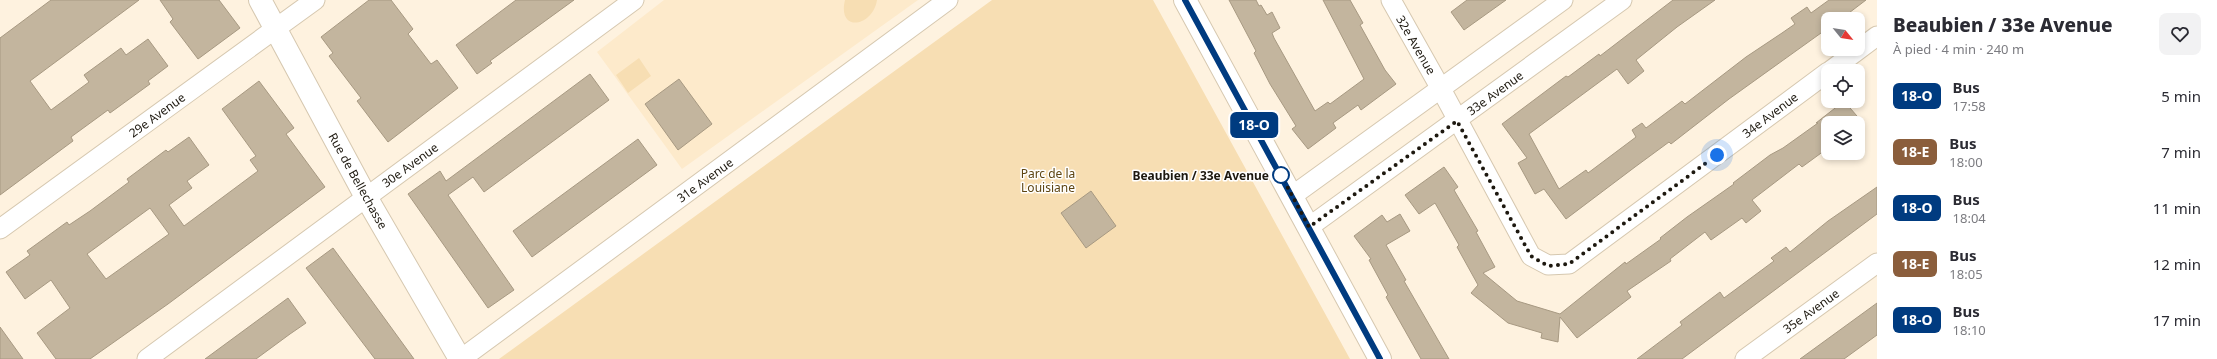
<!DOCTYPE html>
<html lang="fr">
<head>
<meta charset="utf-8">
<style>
  :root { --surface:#fff; --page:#f2f2f3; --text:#2b2b33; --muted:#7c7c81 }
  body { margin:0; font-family:"Noto Sans",sans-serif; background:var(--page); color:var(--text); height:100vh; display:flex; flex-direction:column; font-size:15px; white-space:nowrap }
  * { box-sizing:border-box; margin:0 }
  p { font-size:13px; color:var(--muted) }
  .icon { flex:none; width:22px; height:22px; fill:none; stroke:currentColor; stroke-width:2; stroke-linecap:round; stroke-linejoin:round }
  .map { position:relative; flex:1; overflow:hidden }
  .details { display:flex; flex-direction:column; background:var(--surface); width:340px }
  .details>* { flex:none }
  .badge { padding:0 8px; border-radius:6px; font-size:14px; line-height:26px }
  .needle { width:26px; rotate:120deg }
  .fabs { position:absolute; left:1821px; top:12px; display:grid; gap:8px }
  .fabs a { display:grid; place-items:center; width:44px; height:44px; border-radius:8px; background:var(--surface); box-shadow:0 2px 6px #0003; font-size:20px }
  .you { position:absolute; width:20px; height:20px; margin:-10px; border:3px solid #fff; border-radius:50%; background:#1a73e8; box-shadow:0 0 0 6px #1a73e833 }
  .map>.badge { position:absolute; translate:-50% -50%; box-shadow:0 0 0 2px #fff }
  .round { display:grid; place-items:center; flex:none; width:42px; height:42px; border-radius:8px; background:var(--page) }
  .summary { display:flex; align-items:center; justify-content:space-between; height:68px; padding:0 16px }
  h1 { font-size:19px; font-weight:800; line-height:30px }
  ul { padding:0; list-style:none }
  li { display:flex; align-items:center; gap:12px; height:56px; padding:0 16px }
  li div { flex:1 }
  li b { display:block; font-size:15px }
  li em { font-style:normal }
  li .badge { min-width:44px; font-weight:700; text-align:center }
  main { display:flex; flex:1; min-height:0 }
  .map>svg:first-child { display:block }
  .built { fill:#fdeacb }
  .green { fill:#f7deb3 }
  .building { fill:#c3b59e; stroke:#a79982; fill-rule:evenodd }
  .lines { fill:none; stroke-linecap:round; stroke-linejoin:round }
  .minor-casing { stroke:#d6c8b0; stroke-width:21 }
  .tertiary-casing { stroke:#d6c8b0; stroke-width:24 }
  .minor { stroke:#fff; stroke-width:19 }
  .tertiary { stroke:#fff; stroke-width:22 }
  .line-casing { stroke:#fff; stroke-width:9 }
  .line { stroke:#003b80; stroke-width:6 }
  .walk { stroke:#1d180f; stroke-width:4; stroke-dasharray:0 7.2 }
  .stop-dot { fill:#fff; stroke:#003b80; stroke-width:2 }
  .labels { text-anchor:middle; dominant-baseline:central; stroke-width:3; stroke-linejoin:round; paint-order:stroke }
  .street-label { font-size:12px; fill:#1d180f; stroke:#fff }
  .park-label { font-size:12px; fill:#5e4512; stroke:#fff }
  .stop-label { font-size:12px; font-weight:bold; fill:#1d180f; stroke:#fff; text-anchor:end }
</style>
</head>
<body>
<main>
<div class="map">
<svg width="1877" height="359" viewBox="0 0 1877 359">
  <rect width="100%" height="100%" fill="#fef2df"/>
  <path class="built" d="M664 0H918L682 169 597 52Z"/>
  <path class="green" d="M845 0H877C873 27 837 33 845 0Z
    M992 0H1153L1350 359H499Z
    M639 58 651 76 628 93 616 75Z"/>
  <path class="building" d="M51 0H139L30 81 51 110 89 82 84 75 121 48 126 55 148 39 168 66 148 81 150 84 110 113 108 110 71 137 73 141 0 195V38Z
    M160 0H219L240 28 198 59 170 22 173 19Z
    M369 0H391L413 29 408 34 431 64 437 60 458 88 388 142 357 101 361 98 329 56 333 53 321 37Z
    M516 0H574L490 61 492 63 477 74 456 45Z
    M1229 0H1256L1259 6 1261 5 1267 15 1272 12 1280 28 1272 33 1274 38 1315 111 1328 102 1330 104 1364 79 1323 0H1350L1363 23 1360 25 1385 70 1396 84 1361 110 1358 105 1333 123 1336 128 1308 149 1292 129 1296 126 1270 84 1254 53 1256 51Z
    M1467 0H1506L1464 30 1451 12Z
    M1673 0H1715L1677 27 1636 60 1644 71 1628 84 1617 69 1529 134 1559 189 1586 170 1588 173 1636 137 1632 130 1642 123 1646 128 1682 101 1685 104 1746 57 1782 33 1795 24 1791 18 1807 7 1811 13 1829 0H1866L1841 19H1828V28L1729 99 1671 144 1669 142 1635 167 1566 219 1544 189 1535 194 1518 163 1527 158 1502 124 1566 76 1568 77 1599 54 1600 56Z
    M590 74 609 100 484 192 473 177 448 195 514 290 488 308 408 194 440 171 446 181Z
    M679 79 712 124 678 150 645 104Z
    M259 81 294 128 286 134 325 187 168 304 90 359H56L37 333 70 308 51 280 25 299 6 272 30 255 27 251 67 222 69 225 90 211 129 182 127 179 166 150 168 152 189 137 209 165 187 181 192 188 169 205 184 226 258 171 250 160 256 156 222 109ZM150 208 169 234 106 279 87 254Z
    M1844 101 1863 123H1828V148L1802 167 1799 164 1752 200 1761 211 1746 223 1742 218 1711 240 1705 232 1670 259 1671 261 1627 291 1631 297 1577 338 1560 317 1558 342 1541 338 1542 333 1508 323 1471 293 1478 285 1457 247 1459 245 1435 203 1419 214 1405 195 1444 167 1458 187 1454 190 1478 231 1476 232 1495 267 1483 273 1517 301 1560 314 1625 262 1626 264 1661 239 1660 238 1687 217 1734 184 1733 183 1770 155 1783 148 1818 123H1816Z
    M638 139 657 165 532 257 513 231Z
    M1877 187V214L1682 359H1637L1682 325 1680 322 1720 292 1724 298 1774 261 1771 258 1786 247 1790 252 1828 221Z
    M1091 191 1116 226 1086 248 1061 213Z
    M1400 214 1410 231 1386 245 1406 280 1404 281 1449 359H1421L1386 297 1388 295 1369 260 1371 259 1354 236 1382 215 1387 222Z
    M333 248 369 297 414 359H375L306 268Z
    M288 298 306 323 290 334 256 359H205Z
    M1877 303V335L1844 359H1800Z
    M0 327 23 359H0Z"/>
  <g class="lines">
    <g class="minor-casing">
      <path id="minor" d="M1391 0 1441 89 1531 256 1548 265 1569 264 1828 72
        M1830 71 1877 36
        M1292 196 1563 0
        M1309 227 1622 0
        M0 229 315 0
        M147 359 634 0
        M461 359 948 0
        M1745 359 1877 263"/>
    </g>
    <g class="tertiary-casing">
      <path id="tertiary" d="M260 0 366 197 460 359
        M1185 0 1380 359"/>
    </g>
    <use href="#minor" class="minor"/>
    <use href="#tertiary" class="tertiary"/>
  </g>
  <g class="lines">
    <g class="line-casing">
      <path id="line" d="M1185 0 1380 359"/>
    </g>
    <use href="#line" class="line"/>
    <path class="walk" d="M1281 175 1309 227 1457 121 1531 256 1548 266 1569 264 1717 155"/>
  </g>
  <circle class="stop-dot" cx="1281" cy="175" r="8"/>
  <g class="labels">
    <g class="street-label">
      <text transform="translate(1416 45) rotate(60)">32e Avenue</text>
      <text transform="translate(1495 93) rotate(-36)">33e Avenue</text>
      <text transform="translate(157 115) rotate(-36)">29e Avenue</text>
      <text transform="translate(1770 115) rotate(-37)">34e Avenue</text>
      <text transform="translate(410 165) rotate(-36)">30e Avenue</text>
      <text transform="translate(705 180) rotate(-36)">31e Avenue</text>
      <text transform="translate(358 181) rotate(61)">Rue de Bellechasse</text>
      <text transform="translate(1811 311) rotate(-36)">35e Avenue</text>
    </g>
    <g class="park-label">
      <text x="1048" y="173">Parc de la<tspan x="1048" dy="14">Louisiane</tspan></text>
    </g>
    <g class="stop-label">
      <text x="1269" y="175">Beaubien / 33e Avenue</text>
    </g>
  </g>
</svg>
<div class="fabs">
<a><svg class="needle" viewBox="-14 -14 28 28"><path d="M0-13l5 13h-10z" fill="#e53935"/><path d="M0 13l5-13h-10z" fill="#7c7c81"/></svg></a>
<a><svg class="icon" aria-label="locate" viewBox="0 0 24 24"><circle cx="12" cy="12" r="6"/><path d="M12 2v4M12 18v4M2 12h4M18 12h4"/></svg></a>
<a><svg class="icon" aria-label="layers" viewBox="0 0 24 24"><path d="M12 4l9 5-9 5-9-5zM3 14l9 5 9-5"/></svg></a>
</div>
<div class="you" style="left:1717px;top:155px"></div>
<b class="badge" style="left:1254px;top:125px;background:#003b80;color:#fff">18-O</b>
</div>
<section class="details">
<div class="summary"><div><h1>Beaubien / 33e Avenue</h1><p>À pied · 4 min · 240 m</p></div><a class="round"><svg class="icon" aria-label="heart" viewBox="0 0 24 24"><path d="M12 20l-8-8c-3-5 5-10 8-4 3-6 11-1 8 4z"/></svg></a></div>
<ul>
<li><span class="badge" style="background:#003b80;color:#fff">18-O</span><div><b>Bus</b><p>17:58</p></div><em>5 min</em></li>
<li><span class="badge" style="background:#8b5e3c;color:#fff">18-E</span><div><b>Bus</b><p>18:00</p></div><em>7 min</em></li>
<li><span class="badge" style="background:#003b80;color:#fff">18-O</span><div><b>Bus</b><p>18:04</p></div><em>11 min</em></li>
<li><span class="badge" style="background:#8b5e3c;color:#fff">18-E</span><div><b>Bus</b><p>18:05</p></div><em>12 min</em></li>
<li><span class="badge" style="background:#003b80;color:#fff">18-O</span><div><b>Bus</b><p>18:10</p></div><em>17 min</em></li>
</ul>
</section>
</main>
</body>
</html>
